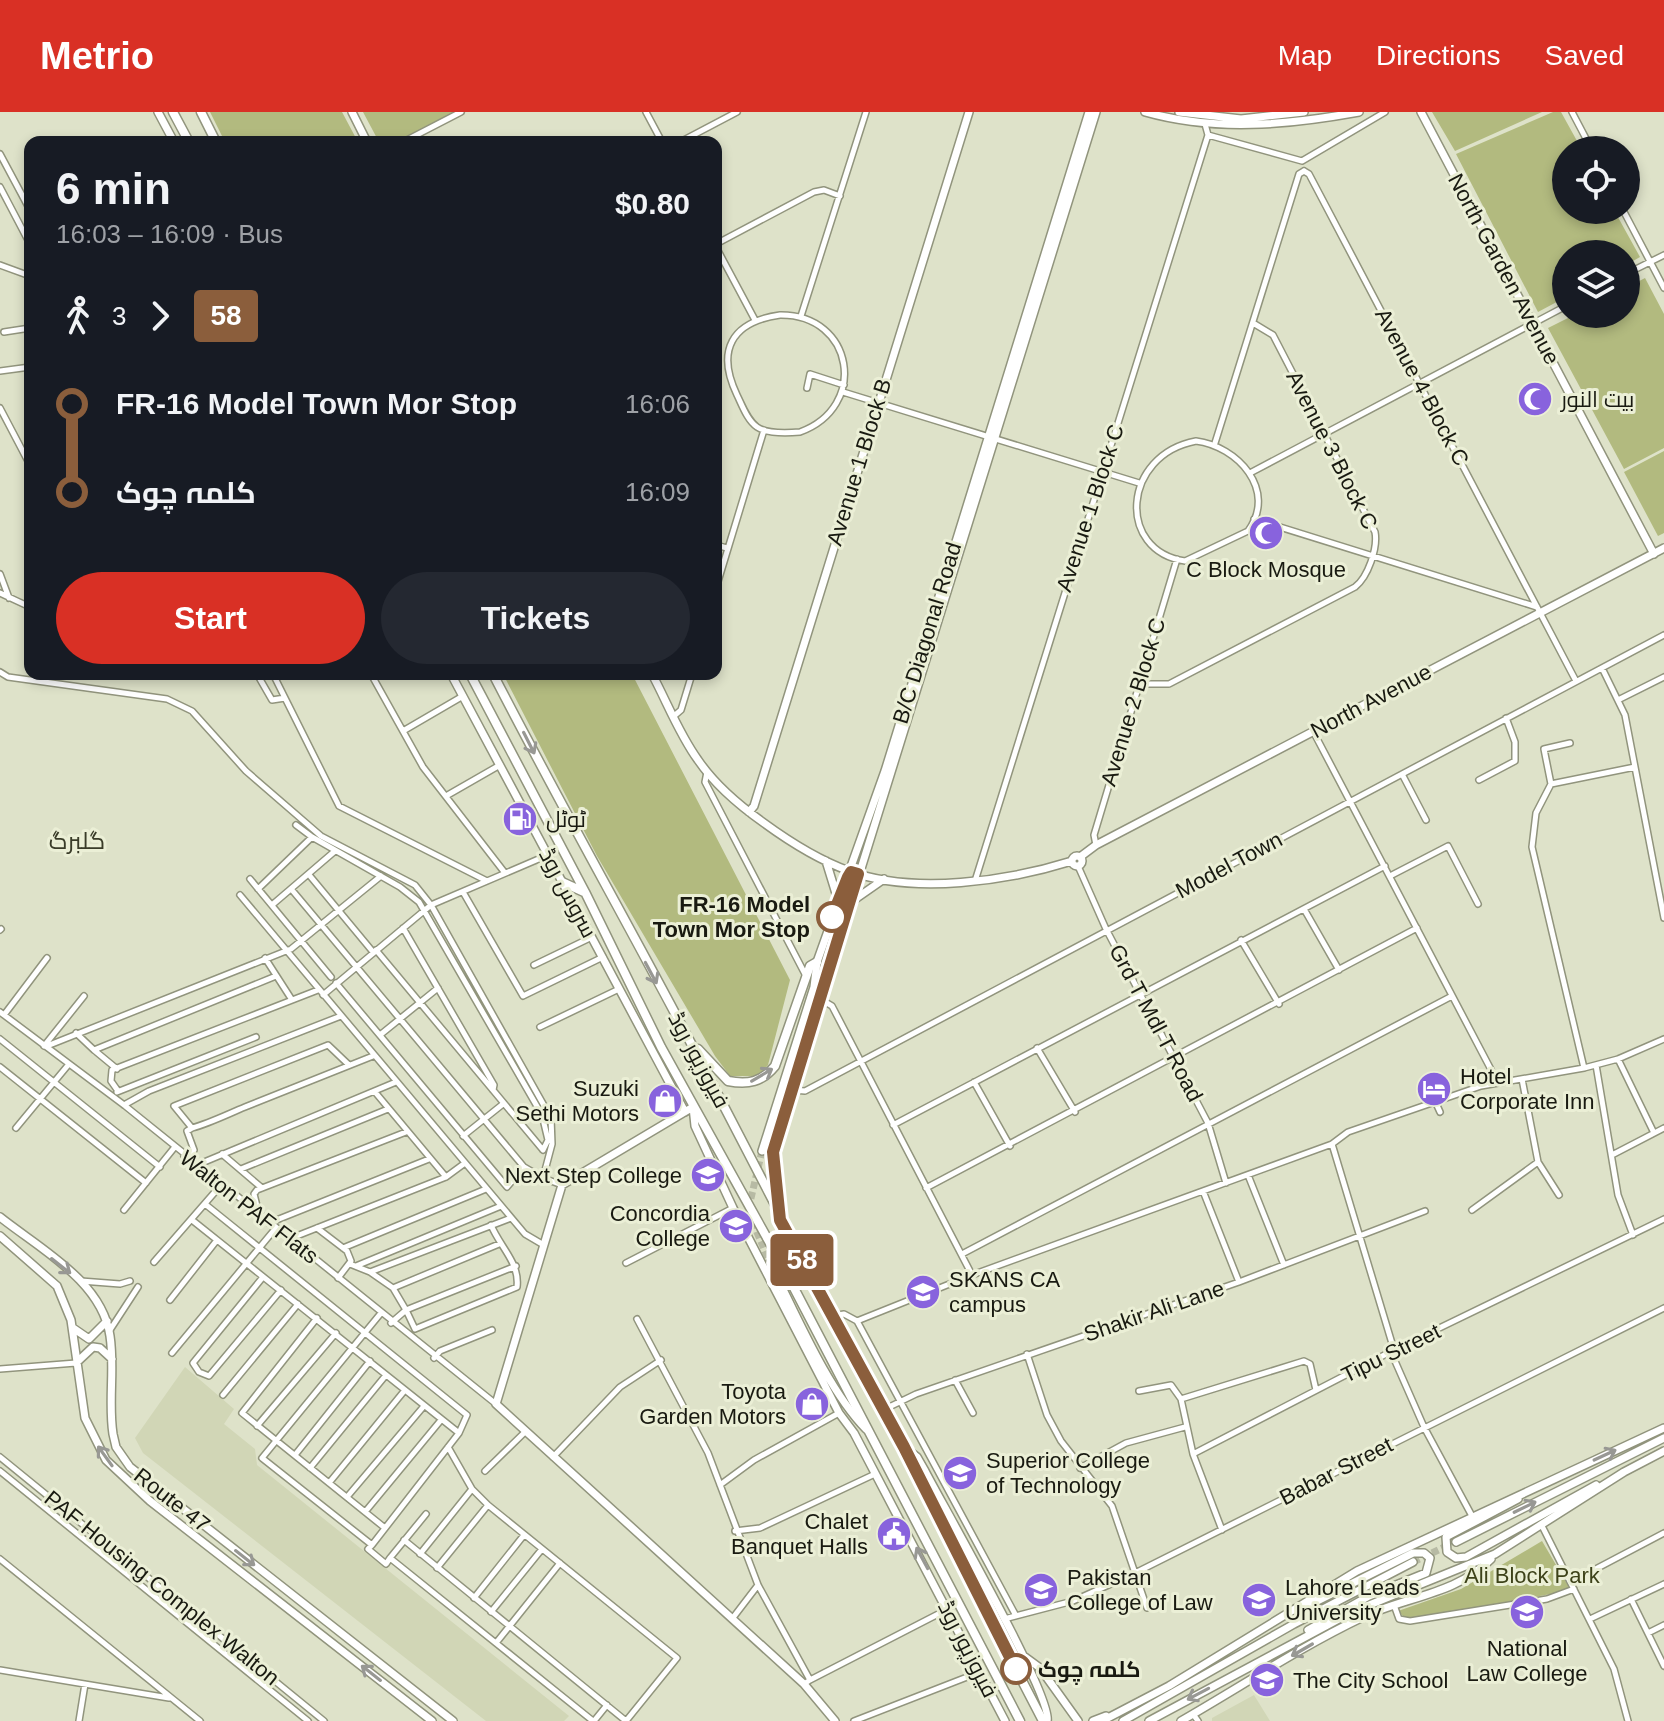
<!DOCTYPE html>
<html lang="en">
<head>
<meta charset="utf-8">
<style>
  :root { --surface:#171b24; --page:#242831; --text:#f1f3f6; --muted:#9ea1a6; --accent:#d93025 }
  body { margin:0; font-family:Arial,Cairo,sans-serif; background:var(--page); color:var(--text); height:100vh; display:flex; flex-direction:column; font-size:30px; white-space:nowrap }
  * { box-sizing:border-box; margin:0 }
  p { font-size:26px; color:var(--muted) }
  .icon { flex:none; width:44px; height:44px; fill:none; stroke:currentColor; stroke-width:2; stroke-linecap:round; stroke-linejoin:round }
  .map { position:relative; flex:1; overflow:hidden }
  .panel { position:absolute; left:24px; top:24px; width:698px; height:544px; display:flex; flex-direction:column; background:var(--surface); border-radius:16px; box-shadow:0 4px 12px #0003 }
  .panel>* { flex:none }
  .badge { padding:0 16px; border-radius:6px; font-size:28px; line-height:52px }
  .fabs { position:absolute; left:1552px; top:24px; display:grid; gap:16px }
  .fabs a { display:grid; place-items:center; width:88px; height:88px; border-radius:50%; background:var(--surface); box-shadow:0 4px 12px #0003; font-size:40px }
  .map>.badge { position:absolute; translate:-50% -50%; box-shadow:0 0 0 4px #fff }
  .legs { display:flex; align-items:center; gap:12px; height:88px; padding:0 32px; font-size:26px }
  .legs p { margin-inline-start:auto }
  .summary { display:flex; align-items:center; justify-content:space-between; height:136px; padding:0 32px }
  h1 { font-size:44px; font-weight:600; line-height:60px }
  .button { display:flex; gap:16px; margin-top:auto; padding:16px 32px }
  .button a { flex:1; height:92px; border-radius:48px; background:var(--accent); color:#fff; font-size:32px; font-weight:600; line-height:92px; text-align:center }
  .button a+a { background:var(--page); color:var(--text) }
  ul { padding:0 32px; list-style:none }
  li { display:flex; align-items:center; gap:28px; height:88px; font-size:30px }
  li i { display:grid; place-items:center; width:12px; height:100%; margin:0 10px; background:currentColor }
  li i::after { content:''; width:20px; height:20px; margin:-10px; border:6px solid; border-radius:50%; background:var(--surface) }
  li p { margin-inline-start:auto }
  li:first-child i { background:linear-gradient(#0000 50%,currentColor 0) }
  li:last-child i { background:linear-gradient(currentColor 50%,#0000 0) }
  header { display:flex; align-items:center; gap:48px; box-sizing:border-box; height:112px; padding:0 40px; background:var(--accent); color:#fff }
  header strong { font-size:38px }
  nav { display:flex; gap:44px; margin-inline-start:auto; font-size:28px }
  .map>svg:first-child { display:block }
  .built { fill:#d1d6b6 }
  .green { fill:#b2ba7f }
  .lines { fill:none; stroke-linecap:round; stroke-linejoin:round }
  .secondary-tunnel { stroke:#b7baa4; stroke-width:7; stroke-dasharray:7 3.5; stroke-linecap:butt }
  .street-casing { stroke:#91947d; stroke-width:8 }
  .secondary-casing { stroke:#91947d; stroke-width:10 }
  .primary-casing { stroke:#91947d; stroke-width:11 }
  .street { stroke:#fff; stroke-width:5 }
  .secondary { stroke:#fff; stroke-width:7 }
  .primary { stroke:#fff; stroke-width:8 }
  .oneway { stroke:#989894 }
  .line-1-casing { stroke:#fff; stroke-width:18 }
  .line-1 { stroke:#8b5e3c; stroke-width:12 }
  .stop-1-dot { fill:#fff; stroke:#8b5e3c; stroke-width:4 }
  .labels { text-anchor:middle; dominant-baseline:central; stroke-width:6; stroke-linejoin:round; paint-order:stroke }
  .street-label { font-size:22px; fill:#191a11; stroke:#ebefd6 }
  .poi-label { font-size:22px; fill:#191a11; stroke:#ebefd6; text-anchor:start }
  .stop-label { font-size:22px; font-weight:bold; fill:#191a11; stroke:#ebefd6; text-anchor:end }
  .park-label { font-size:22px; fill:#3d4219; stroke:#ebefd6 }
  .neighbourhood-label { font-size:24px; fill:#3a3c29; stroke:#ebefd6 }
</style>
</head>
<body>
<header>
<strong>Metrio</strong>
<nav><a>Map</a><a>Directions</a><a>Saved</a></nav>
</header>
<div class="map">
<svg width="1664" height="1609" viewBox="0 0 1664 1609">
  <rect width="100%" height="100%" fill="#dee2c9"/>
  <path class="built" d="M185 1255 234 1297 224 1312 255 1337 257 1353 569 1604 564 1609H486L143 1341 135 1326Z
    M1254 1583 1270 1609H1212V1606Z"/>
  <path class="green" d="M210 0H342L358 30H225Z
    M363 0H459L405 30H379Z
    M1432 0H1542L1455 39Z
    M1553 0H1561L1582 38H1566V98H1614L1640 145 1626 153V142H1566V185L1538 200 1456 42Z
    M1645 166 1664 202V336L1624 357 1548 216 1576 202H1626V176Z
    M1664 339V421L1658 424 1624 360Z
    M503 562H632L790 868 768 953 759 964H730L715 944 597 744Z
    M1542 1429 1569 1475 1561 1480 1434 1504 1406 1507 1398 1499 1461 1477Z"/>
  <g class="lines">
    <path class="secondary-tunnel" d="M762 1039 748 1099 770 1151
      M1413 1450 1451 1432"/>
    <g class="street-casing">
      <path id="street" d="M646 0 662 30
        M1572 0 1592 38
        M1205 12 1208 23 1302 49 1385 0
        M403 30 461 0
        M680 30 737 0
        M0 42 30 98
        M1304 59 1309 62 1576 569
        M0 75 30 132
        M1623 98 1664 176
        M716 132 814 80 824 78 840 84
        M716 135 755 208
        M0 153 30 164
        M1626 162 1664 143
        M780 203C854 202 869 295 800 320 788 321 767 322 757 315 747 308 742 293 737 283 716 239 731 210 780 203Z
        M801 204 866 0
        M4 220 30 216
        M0 259 30 255
        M807 276 810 262 844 273
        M843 280 1139 371
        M0 296 30 353
        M1196 329C1237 334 1278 378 1248 419L1185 449C1116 439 1122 343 1196 329Z
        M1215 331 1299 62 1304 59
        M1250 361 1566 194
        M1254 407 1537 495
        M716 433 727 436
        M0 462 9 486
        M716 476 764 318
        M0 481 30 495
        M1602 556 1625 603 1664 806
        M0 560 8 565 167 587 192 599 246 659 321 724 415 773 431 793 551 1006 552 1032 543 1066 562 1073
        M257 562 272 588 285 586
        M273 562 339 694 487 769
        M371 562 423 655 505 761
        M1138 572H1169L1355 475C1368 465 1378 436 1375 420L1273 223 1253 211
        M1620 587 1664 565
        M674 604 681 598 692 562
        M403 619 463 584
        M1313 619 1497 969
        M707 660 705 670 806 864
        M1402 662 1426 708
        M1479 668 1515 649V630L1506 606
        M1551 672 1544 637 1570 631
        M446 684 500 653
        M296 713 312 725
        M1096 733 1094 723 1177 447
        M1078 754 1106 817 1208 1011 1226 1071
        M310 764 373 840
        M1390 764 1448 734 1478 792
        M250 767 331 865
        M975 769 1208 23
        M258 777 312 725 400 775 419 790 542 1003 548 1028 543 1038
        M292 778 524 1055 543 1066
        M463 780 523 884 603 845
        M240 783 525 1122 542 1132
        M272 793 335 739
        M1304 797 1339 858
        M403 816 494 973 493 978
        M0 818 1 817
        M1241 828 1279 892
        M376 838 543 1038
        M265 846 292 888
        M534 853 592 825
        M336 871 507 1075 524 1055
        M323 883 431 793 548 743
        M820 887 832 894 972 1163
        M0 900 124 993 496 1292
        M4 903 47 846
        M540 915 619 877
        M76 921 94 938
        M380 923 438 876
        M0 927 160 1055
        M44 934 84 884
        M47 934 291 837 381 764
        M1037 936 1075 1000
        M1618 947 1654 1021
        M349 953 328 933 174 994 192 1016C210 1011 228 1002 245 995 288 978 330 961 373 944
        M1596 953 1618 1083 1633 1123
        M0 955 146 1071
        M1584 956 1532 735 1536 701 1551 672 1635 655
        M117 957 94 938 276 864
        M1522 967 1538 1050 1559 1083
        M974 970 1010 1034
        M793 978 805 979 1664 523
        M118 979 111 969 112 958 318 878
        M117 980 256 925
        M375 980 446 1065
        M1435 989 1440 1000
        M124 993 149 979 341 904
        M893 1013 1385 754
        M16 1016 69 952
        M463 1024 503 992
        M1332 1032 1394 1238
        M222 1042 262 1076
        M1612 1043 1664 1016
        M184 1044 194 1038 187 1019 192 1016
        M197 1053 396 970
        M241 1057 388 997
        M1248 1063 1284 1153
        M926 1076 1417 816
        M1203 1079 1239 1170
        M205 1092 467 1303 459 1321 372 1433
        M124 1098 174 1036
        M254 1098 257 1094 254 1082 257 1078 406 1020
        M1472 1098 1538 1050
        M192 1108 459 1321
        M269 1111 429 1047
        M491 1113C500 1135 520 1151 517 1175L415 1217 406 1198 516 1154
        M317 1116 347 1139 351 1149 338 1166
        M289 1127 446 1065 465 1051
        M343 1136 486 1077
        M962 1142 1452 884
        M154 1150 221 1073
        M626 1151 733 1096
        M350 1152 370 1160 511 1106
        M356 1154 501 1094
        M370 1160 393 1176 406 1198 391 1211
        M263 1165 193 1251 199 1260 209 1264 281 1178
        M81 1169 120 1172 130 1169
        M393 1176 499 1132
        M170 1188 217 1128
        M381 1201 262 1346 372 1433 368 1437 386 1452 390 1446 593 1609
        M832 1204 844 1202 857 1209 1015 1502
        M317 1206 242 1301 385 1416
        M637 1207 708 1341 758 1473 810 1568 804 1572
        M857 1209 972 1163 1332 1032 1348 1020 1481 974 1584 956 1618 947 1664 927
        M110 1218 138 1175
        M1391 1240 1424 1315 1472 1404
        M172 1241 275 1117
        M1027 1242 1047 1303 1061 1329 1112 1394 1147 1496
        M434 1246 440 1239 492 1218
        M0 1257 76 1251
        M955 1268 973 1301
        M1139 1279 1171 1273 1181 1287 1193 1342
        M223 1283 298 1192
        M1181 1287 1304 1249 1310 1252 1316 1278
        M883 1298 916 1282 1239 1170 1425 1099
        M257 1314 336 1221
        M295 1343 370 1249
        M0 1345 324 1609
        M553 1345 620 1275 661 1248
        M310 1356 386 1263
        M1080 1356 1126 1331 1185 1315
        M0 1359 308 1609
        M485 1359 525 1320
        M329 1371 405 1278
        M720 1373 754 1348 839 1301
        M347 1385 424 1294
        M365 1400 441 1308
        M1541 1412 1614 1557 1628 1609
        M1222 1418 1193 1342 1394 1238 1664 1107
        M735 1419 760 1416 875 1362
        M404 1428 626 1609 677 1546 488 1393 472 1377 448 1335
        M420 1442 472 1377
        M390 1446 426 1402
        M0 1447 200 1609
        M437 1456 488 1393
        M1571 1470 1664 1421
        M474 1486 524 1423
        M1631 1487 1664 1554
        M1394 1493 1399 1507 1410 1509 1547 1487 1574 1477
        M491 1500 542 1437
        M732 1507 758 1473
        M1004 1507 1073 1489 1135 1461 1664 1196
        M1590 1507 1664 1472
        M1648 1521 1664 1513
        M496 1531 560 1451
        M0 1558 169 1586
        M810 1568 948 1497
        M1193 1602 1198 1609
        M79 1609 85 1572
        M594 1609 607 1593
        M854 1609 980 1560"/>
    </g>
    <g class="secondary-casing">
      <path id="secondary" d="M158 0 174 30
        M352 0 367 30
        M1145 0C1216 20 1287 13 1359 0
        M1179 0 1241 7 1304 0
        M1421 0 1654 442
        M451 562 685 1000
        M652 562C667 590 679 622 698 648 715 673 740 694 764 711 790 730 819 748 849 759 914 783 1008 769 1072 749
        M749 700 754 694 969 0
        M1072 749a5 5 0 1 1 10 0a5 5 0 1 1-10 0Z
        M1080 745 1096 733 1664 436
        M826 749 838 788
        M851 790 884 767
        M762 1039 814 875 817 850 885 659 1089 0
        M780 1101 773 1040 1096 0
        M0 1105C40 1137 102 1169 110 1224 115 1257 108 1290 113 1322L116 1335 130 1355 453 1609
        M0 1124 57 1174 71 1208 85 1306 106 1348 150 1389 432 1609
        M770 1151C796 1202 827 1277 866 1317
        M73 1216 89 1227 107 1209
        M76 1251 93 1235 100 1236 112 1247
        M904 1335 917 1345 925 1359C942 1392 1055 1589 1047 1609
        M1518 1387 1446 1425 1447 1440 1456 1446 1466 1445 1596 1373
        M1456 1430 1664 1326
        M1308 1518 1369 1484 1426 1461 1430 1446 1424 1441H1413L1309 1493
        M1025 1545 1040 1556 1078 1609
        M835 1609 804 1572 496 1292 562 1073 693 995 695 1014 733 1096 839 1301 854 1321 1005 1609
        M1093 1609 1106 1604
        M1102 1609 1169 1574 1357 1459 1664 1316
        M1123 1609 1294 1512 1413 1450
        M1149 1609 1352 1500 1495 1442 1624 1360 1664 1339
        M1181 1609C1242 1574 1300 1535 1363 1505 1405 1485 1457 1482 1491 1447"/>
    </g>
    <g class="primary-casing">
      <path id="primary" d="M173 0 189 30
        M201 0 216 30
        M470 562 585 780 661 935 782 1153 1020 1609
        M493 562C565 702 643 838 715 977 824 1188 934 1398 1043 1609
        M562 770 584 780
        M698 937 728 969C748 973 762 970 775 954L810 854 817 850"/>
    </g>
    <use href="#street" class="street"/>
    <use href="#secondary" class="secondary"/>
    <use href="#primary" class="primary"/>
  </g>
  <defs><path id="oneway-shaft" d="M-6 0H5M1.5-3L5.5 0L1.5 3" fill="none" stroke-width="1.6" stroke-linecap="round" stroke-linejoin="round" transform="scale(2)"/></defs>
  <g class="oneway">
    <use href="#oneway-shaft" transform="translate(529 631) rotate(63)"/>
    <use href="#oneway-shaft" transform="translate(651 861) rotate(62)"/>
    <use href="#oneway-shaft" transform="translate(762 963) rotate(-31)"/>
    <use href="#oneway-shaft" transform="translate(61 1154) rotate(38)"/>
    <use href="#oneway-shaft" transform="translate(1605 1343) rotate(-25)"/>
    <use href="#oneway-shaft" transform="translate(105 1344) rotate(-126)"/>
    <use href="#oneway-shaft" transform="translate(1525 1395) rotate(-26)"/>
    <use href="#oneway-shaft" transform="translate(245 1446) rotate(38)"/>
    <use href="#oneway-shaft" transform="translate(922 1446) rotate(-118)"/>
    <use href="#oneway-shaft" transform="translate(1302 1538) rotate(150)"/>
    <use href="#oneway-shaft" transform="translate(371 1561) rotate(-142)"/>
    <use href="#oneway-shaft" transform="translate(1198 1582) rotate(152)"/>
  </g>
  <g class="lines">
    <g class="line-1-casing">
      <path id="line-1" d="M832 805 848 765 851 760 858 762 773 1040 780 1108 904 1335 1016 1557"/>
    </g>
    <use href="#line-1" class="line-1"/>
  </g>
  <defs>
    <g id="mosque-disc" transform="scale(1.8)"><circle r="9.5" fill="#8863dd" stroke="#ebefd6"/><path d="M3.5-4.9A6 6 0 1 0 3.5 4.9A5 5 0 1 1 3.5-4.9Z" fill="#fff"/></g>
    <g id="fuel-disc" transform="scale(1.8)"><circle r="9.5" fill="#8863dd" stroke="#ebefd6"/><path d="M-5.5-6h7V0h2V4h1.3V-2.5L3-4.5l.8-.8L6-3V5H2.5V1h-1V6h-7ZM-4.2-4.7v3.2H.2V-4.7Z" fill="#fff"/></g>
    <g id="hotel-disc" transform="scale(1.8)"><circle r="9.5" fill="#8863dd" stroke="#ebefd6"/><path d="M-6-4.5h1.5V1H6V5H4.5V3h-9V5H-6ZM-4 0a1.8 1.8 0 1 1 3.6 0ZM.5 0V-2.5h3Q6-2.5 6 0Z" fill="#fff"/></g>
    <g id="shop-disc" transform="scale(1.8)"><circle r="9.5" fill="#8863dd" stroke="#ebefd6"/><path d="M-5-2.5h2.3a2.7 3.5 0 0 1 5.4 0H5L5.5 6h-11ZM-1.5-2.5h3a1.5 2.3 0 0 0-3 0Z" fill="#fff"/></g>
    <g id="university-disc" transform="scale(1.8)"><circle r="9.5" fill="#8863dd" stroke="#ebefd6"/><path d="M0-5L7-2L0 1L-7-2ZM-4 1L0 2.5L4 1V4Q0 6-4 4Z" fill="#fff"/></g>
    <g id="school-disc" transform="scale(1.8)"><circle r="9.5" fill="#8863dd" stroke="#ebefd6"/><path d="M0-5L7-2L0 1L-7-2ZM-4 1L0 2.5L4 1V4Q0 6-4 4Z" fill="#fff"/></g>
    <g id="civic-disc" transform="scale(1.8)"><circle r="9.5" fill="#8863dd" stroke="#ebefd6"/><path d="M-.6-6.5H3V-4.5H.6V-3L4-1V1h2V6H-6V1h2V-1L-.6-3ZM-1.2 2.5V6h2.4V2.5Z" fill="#fff"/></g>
  </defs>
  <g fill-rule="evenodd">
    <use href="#mosque-disc" x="1535" y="287"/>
    <use href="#mosque-disc" x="1266" y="421"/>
    <use href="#fuel-disc" x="520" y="707"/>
    <use href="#hotel-disc" x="1434" y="977"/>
    <use href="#shop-disc" x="665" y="989"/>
    <use href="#university-disc" x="708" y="1063"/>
    <use href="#university-disc" x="736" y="1114"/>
    <use href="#school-disc" x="923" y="1180"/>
    <use href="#shop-disc" x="812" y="1292"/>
    <use href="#university-disc" x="960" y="1361"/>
    <use href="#civic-disc" x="894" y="1422"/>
    <use href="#university-disc" x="1041" y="1478"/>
    <use href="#university-disc" x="1259" y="1488"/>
    <use href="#university-disc" x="1527" y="1500"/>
    <use href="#school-disc" x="1267" y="1568"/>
  </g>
  <g class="stop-1-dot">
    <circle cx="832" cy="805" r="14"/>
    <circle cx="1016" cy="1557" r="14"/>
  </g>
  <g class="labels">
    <g class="street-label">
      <text transform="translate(1504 157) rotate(62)">North Garden Avenue</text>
      <text transform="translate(1422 275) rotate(62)">Avenue 4 Block C</text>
      <text transform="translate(1332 338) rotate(63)">Avenue 3 Block C</text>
      <text transform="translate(859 350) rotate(-73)">Avenue 1 Block B</text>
      <text transform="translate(1090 396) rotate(-72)">Avenue 1 Block C</text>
      <text transform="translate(927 521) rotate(-73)">B/C Diagonal Road</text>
      <text transform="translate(1371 589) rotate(-28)">North Avenue</text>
      <text transform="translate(1133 590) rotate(-73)">Avenue 2 Block C</text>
      <text transform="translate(1229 753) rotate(-28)">Model Town</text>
      <text transform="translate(568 781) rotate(62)">سروس روڈ</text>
      <text transform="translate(1156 911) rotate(62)">Grd T Mdl T Road</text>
      <text transform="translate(699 948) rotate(62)">فیروزپور روڈ</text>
      <text transform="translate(249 1095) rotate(38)">Walton PAF Flats</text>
      <text transform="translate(1154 1199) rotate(-19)">Shakir Ali Lane</text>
      <text transform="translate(1391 1241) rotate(-26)">Tipu Street</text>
      <text transform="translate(1336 1359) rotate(-27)">Babar Street</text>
      <text transform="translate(172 1388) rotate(38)">Route 47</text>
      <text transform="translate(162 1476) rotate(39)">PAF Housing Complex Walton</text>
      <text transform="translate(968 1537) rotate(63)">فیروزپور روڈ</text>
    </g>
    <g class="poi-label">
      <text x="1561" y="287">بیت النور</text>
      <text x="1266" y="457" text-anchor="middle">C Block Mosque</text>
      <text x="546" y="707">ٹوٹل</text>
      <text x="1460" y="964">Hotel<tspan x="1460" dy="25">Corporate Inn</tspan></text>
      <text x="639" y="976" text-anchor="end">Suzuki<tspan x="639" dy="25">Sethi Motors</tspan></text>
      <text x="682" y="1063" text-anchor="end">Next Step College</text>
      <text x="710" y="1101" text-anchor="end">Concordia<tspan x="710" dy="25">College</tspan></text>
      <text x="949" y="1167">SKANS CA<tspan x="949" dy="25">campus</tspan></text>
      <text x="786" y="1279" text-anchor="end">Toyota<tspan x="786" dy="25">Garden Motors</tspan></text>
      <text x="986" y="1348">Superior College<tspan x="986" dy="25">of Technology</tspan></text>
      <text x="868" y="1409" text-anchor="end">Chalet<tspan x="868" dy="25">Banquet Halls</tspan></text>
      <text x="1067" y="1465">Pakistan<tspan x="1067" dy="25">College of Law</tspan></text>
      <text x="1285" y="1475">Lahore Leads<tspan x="1285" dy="25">University</tspan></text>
      <text x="1527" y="1536" text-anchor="middle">National<tspan x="1527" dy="25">Law College</tspan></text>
      <text x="1293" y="1568">The City School</text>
    </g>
    <g class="stop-label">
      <text x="810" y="792">FR-16 Model<tspan x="810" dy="25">Town Mor Stop</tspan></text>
      <text x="1038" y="1557" text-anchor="start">کلمہ چوک</text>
    </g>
    <g class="park-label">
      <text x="1532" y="1463">Ali Block Park</text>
    </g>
    <g class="neighbourhood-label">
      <text x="77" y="728">گلبرگ</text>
    </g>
  </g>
</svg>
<div class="fabs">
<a><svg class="icon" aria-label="locate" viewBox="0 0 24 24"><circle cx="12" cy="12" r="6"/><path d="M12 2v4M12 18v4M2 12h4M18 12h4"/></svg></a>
<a><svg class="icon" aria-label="layers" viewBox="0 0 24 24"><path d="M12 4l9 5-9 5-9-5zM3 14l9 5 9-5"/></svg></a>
</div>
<b class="badge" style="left:802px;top:1148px;background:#8b5e3c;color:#fff">58</b>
<section class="panel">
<div class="summary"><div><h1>6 min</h1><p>16:03 – 16:09 · Bus</p></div><b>$0.80</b></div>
<div class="legs"><svg class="icon" aria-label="walk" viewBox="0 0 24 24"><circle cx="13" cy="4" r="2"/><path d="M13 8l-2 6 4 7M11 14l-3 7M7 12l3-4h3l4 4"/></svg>3<svg class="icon" aria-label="forward" viewBox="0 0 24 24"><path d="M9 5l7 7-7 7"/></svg><b class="badge" style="background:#8b5e3c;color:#fff">58</b></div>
<ul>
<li><i style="color:#8b5e3c"></i><b>FR-16 Model Town Mor Stop</b><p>16:06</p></li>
<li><i style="color:#8b5e3c"></i><b>کلمہ چوک</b><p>16:09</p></li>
</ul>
<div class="button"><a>Start</a><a>Tickets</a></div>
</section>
</div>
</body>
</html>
